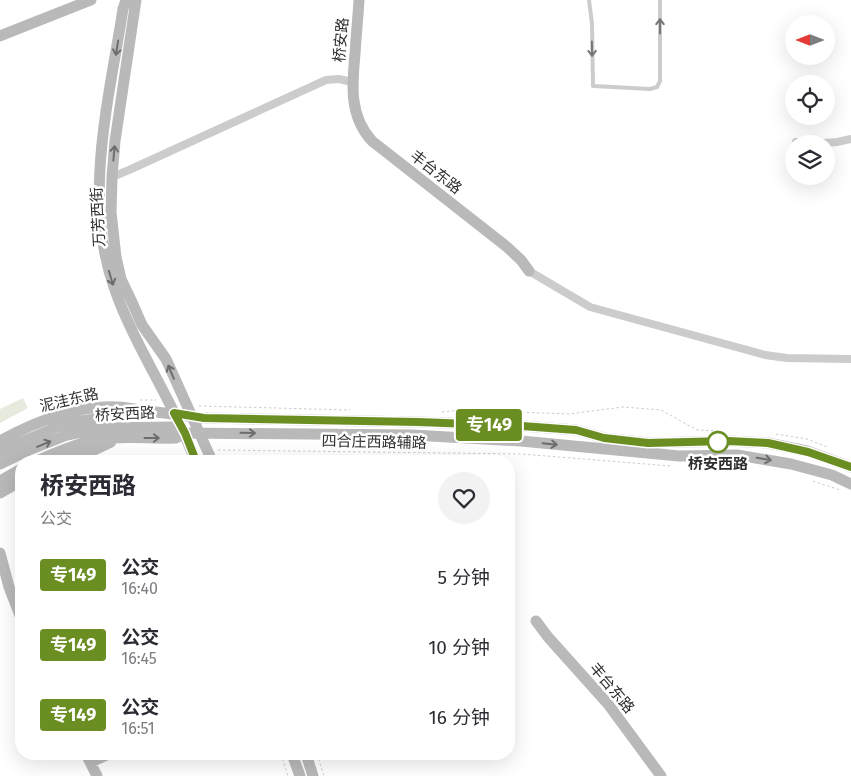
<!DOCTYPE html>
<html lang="zh">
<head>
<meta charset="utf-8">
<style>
  :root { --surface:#fff; --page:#f2f2f3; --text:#2b2b33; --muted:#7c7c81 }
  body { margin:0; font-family:"Fira Sans","Noto Sans SC",sans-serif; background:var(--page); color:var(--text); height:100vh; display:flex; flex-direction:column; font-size:19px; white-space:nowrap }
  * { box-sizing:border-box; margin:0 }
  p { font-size:16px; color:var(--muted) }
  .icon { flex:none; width:28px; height:28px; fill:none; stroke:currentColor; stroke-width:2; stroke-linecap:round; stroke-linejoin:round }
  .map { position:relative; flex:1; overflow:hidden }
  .sheet { position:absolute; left:15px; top:455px; width:500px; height:305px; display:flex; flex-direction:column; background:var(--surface); border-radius:20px; box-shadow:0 5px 20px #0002 }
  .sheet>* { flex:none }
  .badge { padding:0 10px; border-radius:4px; font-size:18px; line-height:32px }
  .needle { width:32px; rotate:270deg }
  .fabs { position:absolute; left:785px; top:15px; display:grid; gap:10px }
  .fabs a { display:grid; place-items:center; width:50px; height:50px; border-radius:50%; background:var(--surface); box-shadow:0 5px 20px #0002; font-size:25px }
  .map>.badge { position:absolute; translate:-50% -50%; box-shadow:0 0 0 2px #fff }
  .round { display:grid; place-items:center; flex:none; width:52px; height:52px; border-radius:26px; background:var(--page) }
  .headline { display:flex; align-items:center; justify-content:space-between; height:85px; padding:0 25px }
  h1 { font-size:24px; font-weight:700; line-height:38px }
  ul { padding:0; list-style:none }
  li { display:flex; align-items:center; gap:15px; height:70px; padding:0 25px }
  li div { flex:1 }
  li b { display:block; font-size:19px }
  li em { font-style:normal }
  li .badge { min-width:55px; font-weight:700; text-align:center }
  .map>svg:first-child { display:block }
  .green { fill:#e6ebdd }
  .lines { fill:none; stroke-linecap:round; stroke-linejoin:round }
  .path { stroke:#ccc; stroke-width:1; stroke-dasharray:2.5 2.5; stroke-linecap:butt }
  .lane { stroke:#ccc; stroke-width:4 }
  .street { stroke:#ccc; stroke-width:8 }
  .secondary { stroke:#b9b9b9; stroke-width:11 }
  .oneway { stroke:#767676 }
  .oneway2 { stroke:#6d6d6d }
  .line-casing { stroke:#fff; stroke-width:11 }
  .line { stroke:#6b8e23; stroke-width:8 }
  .stop-dot { fill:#fff; stroke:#6b8e23; stroke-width:2.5 }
  .labels { text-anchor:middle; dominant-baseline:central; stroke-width:5; stroke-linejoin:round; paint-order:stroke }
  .street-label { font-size:15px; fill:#2f2f2f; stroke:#fff }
  .stop-label { font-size:15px; font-weight:bold; fill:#2f2f2f; stroke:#fff }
</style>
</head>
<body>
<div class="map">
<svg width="851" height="776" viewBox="0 0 851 776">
  <rect width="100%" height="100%" fill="#fff"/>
  <path class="green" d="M23 398 28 408 0 423V409Z"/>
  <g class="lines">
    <path class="path" d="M140 400H156
      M199 406 350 410
      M442 412 463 410 569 414 623 407 661 410 697 430 719 431
      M776 434 807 439 827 447
      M218 450 521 454 671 466
      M705 466 746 467
      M813 481 840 490
      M281 754 288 776
      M317 754 324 776"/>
    <path class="lane" d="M589 0 592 24 593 86 650 89 657 87 660 81V0"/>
    <path class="street" d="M796 144V142L824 143 837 142 851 139
      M793 164 794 156
      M112 177 129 170 326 80 339 79 352 82
      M529 271 590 307 765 355 787 358 851 359"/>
    <path class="secondary" d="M126 0 123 9C109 100 82 200 115 290 136 349 174 402 195 461
      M136 0 115 141 112 177 111 212 116 257 121 279 131 300 142 325 166 359 212 461
      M359 0C358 18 356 36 355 54 352 85 349 116 372 141L507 247 521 260 529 271
      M0 36 91 0
      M0 441C40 419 88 400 134 409
      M0 452 15 445 57 427 75 422 148 411 204 418 418 422 522 426 576 430 604 438 649 443 727 441 768 443 807 451 851 467
      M37 461C55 453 76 444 95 440 121 435 150 439 176 438L185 433
      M64 461 92 451 111 442
      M0 464 29 450 67 435 101 428 172 427 185 433 412 435 521 441 679 456 737 455 791 464 832 475 851 484
      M0 481 21 469
      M0 493 21 481
      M0 553 9 587 21 618
      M536 621 548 637 608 704 661 776
      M86 754 97 776
      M292 754 300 776
      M306 754 313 776
      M91 762 109 754"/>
  </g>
  <defs><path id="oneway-shaft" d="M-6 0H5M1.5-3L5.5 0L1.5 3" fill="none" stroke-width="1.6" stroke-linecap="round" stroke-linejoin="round" transform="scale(1.25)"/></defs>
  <g class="oneway">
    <use href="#oneway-shaft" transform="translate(660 26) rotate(-90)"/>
    <use href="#oneway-shaft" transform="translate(592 49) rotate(89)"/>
  </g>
  <g class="oneway2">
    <use href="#oneway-shaft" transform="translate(117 48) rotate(99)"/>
    <use href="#oneway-shaft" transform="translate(114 153) rotate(-85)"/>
    <use href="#oneway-shaft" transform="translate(111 278) rotate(73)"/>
    <use href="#oneway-shaft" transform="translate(171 372) rotate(-113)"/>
    <use href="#oneway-shaft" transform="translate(248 433) rotate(1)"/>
    <use href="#oneway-shaft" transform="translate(152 438)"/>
    <use href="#oneway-shaft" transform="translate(44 444) rotate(-22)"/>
    <use href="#oneway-shaft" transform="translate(550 444) rotate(6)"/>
    <use href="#oneway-shaft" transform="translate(764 459) rotate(10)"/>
  </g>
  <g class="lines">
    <g class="line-casing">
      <path id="line" d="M196 461 185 433 174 413 204 418 418 422 522 426 576 430 604 438 648 443 728 441 768 443 808 452 851 467"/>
    </g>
    <use href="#line" class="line"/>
  </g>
  <circle class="stop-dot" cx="718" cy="442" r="10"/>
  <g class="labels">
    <g class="street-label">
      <text transform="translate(341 40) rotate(-85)">桥安路</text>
      <text transform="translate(436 172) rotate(38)">丰台东路</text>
      <text transform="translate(98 217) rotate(-93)">万芳西街</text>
      <text transform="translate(69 400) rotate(-13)">泥洼东路</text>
      <text transform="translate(125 414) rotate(-3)">桥安西路</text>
      <text transform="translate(374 442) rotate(1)">四合庄西路辅路</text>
      <text transform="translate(612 688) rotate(50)">丰台东路</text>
    </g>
    <g class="stop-label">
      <text x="718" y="464">桥安西路</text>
    </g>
  </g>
</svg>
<div class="fabs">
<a><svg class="needle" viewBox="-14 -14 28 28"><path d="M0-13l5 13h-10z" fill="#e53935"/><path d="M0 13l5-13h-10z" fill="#7c7c81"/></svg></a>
<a><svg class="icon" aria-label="locate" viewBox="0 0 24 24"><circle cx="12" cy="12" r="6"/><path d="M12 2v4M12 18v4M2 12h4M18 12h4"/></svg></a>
<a><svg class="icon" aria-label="layers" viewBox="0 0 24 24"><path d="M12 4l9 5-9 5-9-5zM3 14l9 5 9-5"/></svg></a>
</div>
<b class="badge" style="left:489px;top:425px;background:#6b8e23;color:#fff">专149</b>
<section class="sheet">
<div class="headline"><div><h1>桥安西路</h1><p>公交</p></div><a class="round"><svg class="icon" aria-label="heart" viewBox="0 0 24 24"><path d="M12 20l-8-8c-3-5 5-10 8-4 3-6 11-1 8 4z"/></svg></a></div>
<ul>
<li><span class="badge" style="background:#6b8e23;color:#fff">专149</span><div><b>公交</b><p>16:40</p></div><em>5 分钟</em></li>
<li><span class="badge" style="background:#6b8e23;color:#fff">专149</span><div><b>公交</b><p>16:45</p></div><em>10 分钟</em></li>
<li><span class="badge" style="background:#6b8e23;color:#fff">专149</span><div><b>公交</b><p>16:51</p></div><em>16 分钟</em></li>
</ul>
</section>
</div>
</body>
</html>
